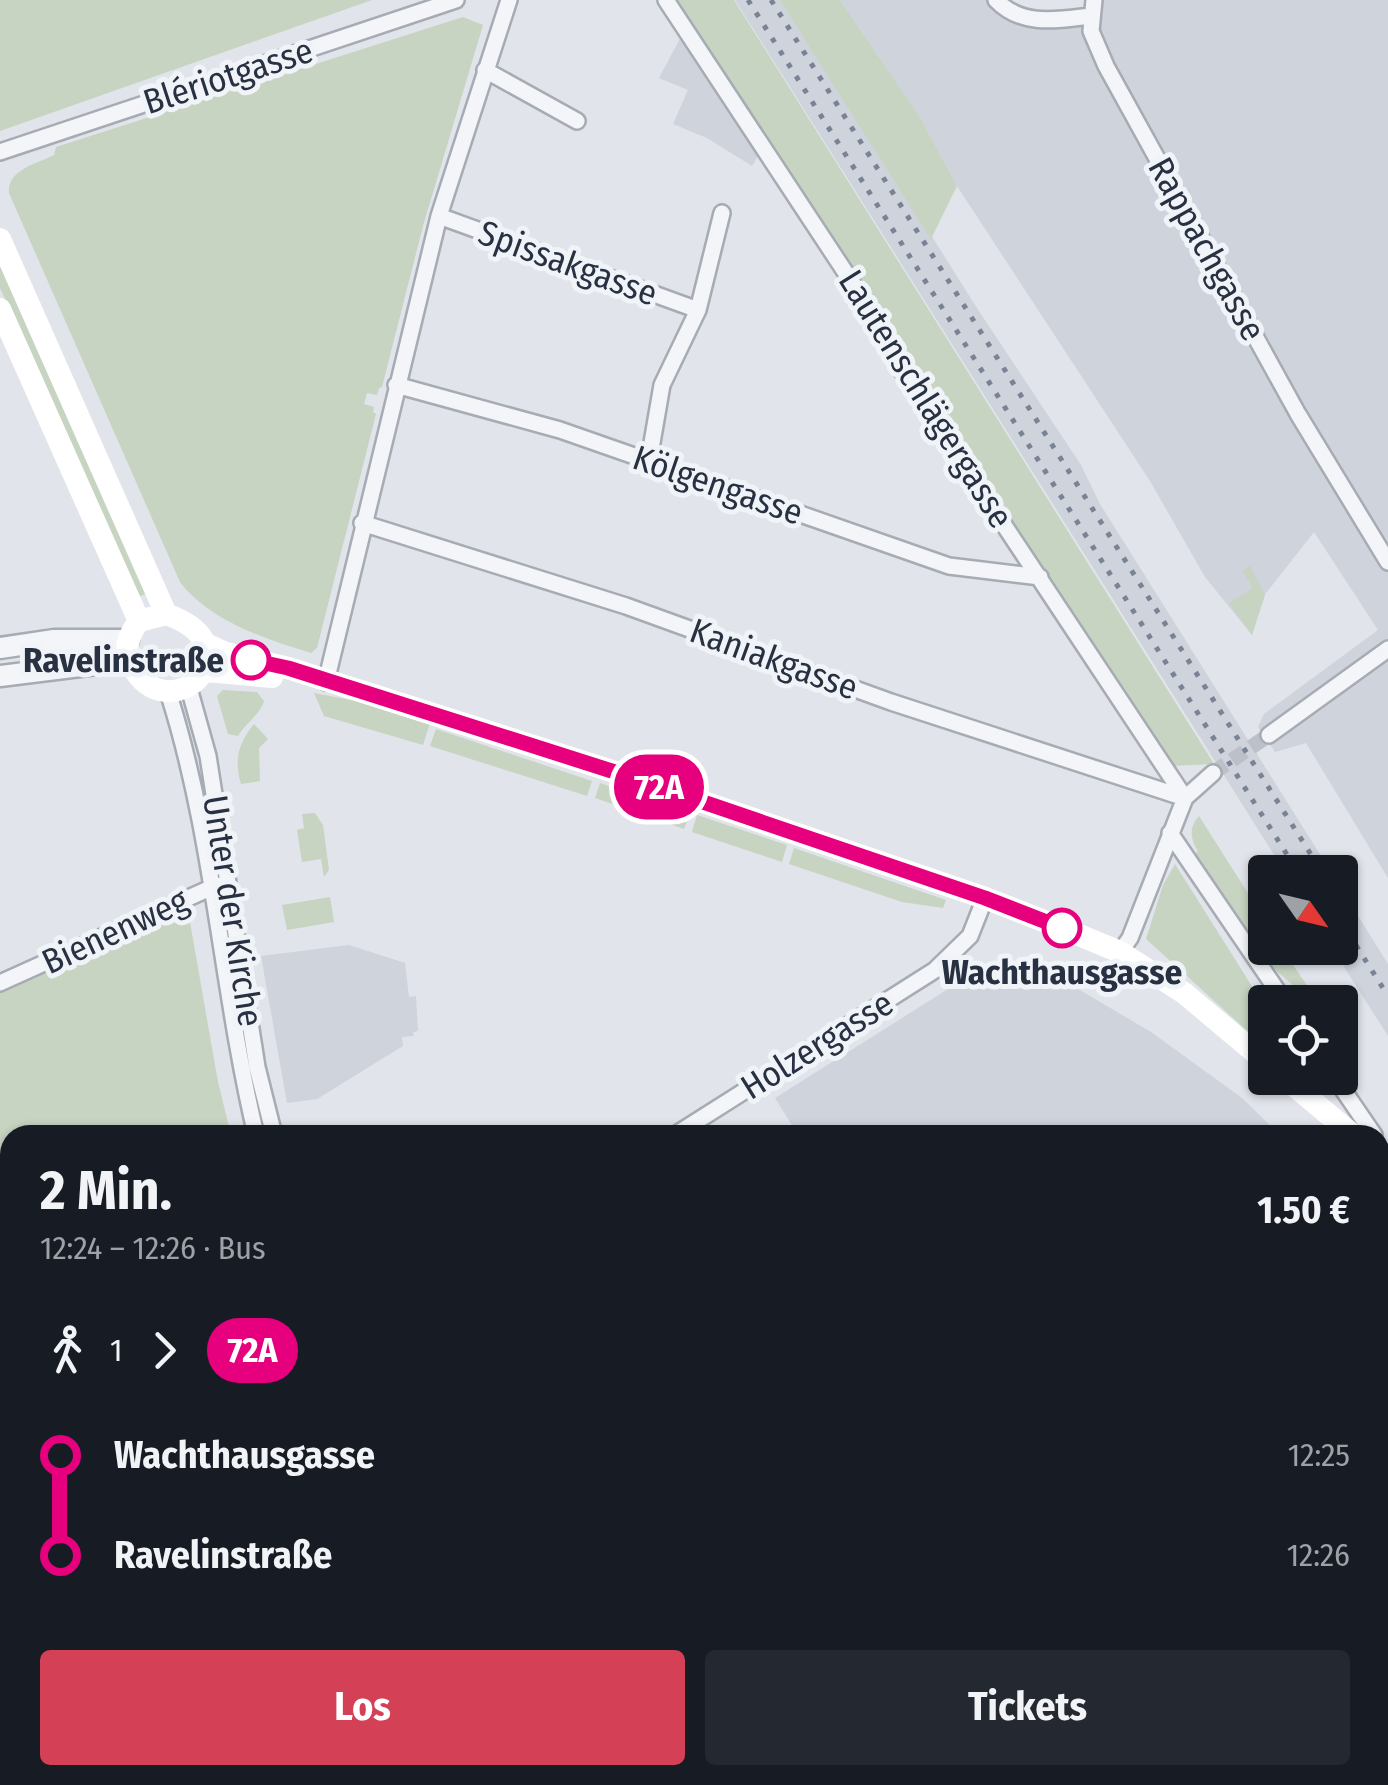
<!DOCTYPE html>
<html lang="de">
<head>
<meta charset="utf-8">
<style>
  :root { --surface:#171b24; --page:#242831; --text:#f1f3f6; --muted:#9ea1a6; --accent:#d44156 }
  body { margin:0; font-family:"Fira Sans Condensed",sans-serif; background:var(--page); color:var(--text); height:100vh; display:flex; flex-direction:column; font-size:38px; white-space:nowrap }
  * { box-sizing:border-box; margin:0 }
  p { font-size:32px; color:var(--muted) }
  .icon { flex:none; width:55px; height:55px; fill:none; stroke:currentColor; stroke-width:2; stroke-linecap:round; stroke-linejoin:round }
  .map { position:relative; flex:1; overflow:hidden }
  .side { position:absolute; left:0px; top:1125px; width:1390px; height:660px; display:flex; flex-direction:column; background:var(--surface); border-radius:30px 30px 0 0; box-shadow:0 2px 8px #0004 }
  .side>* { flex:none }
  .badge { padding:0 20px; border-radius:32px; font-size:35px; line-height:65px }
  .needle { width:65px; rotate:124deg }
  .tools { position:absolute; left:1248px; top:855px; display:grid; gap:20px }
  .tools a { display:grid; place-items:center; width:110px; height:110px; border-radius:10px; background:var(--surface); box-shadow:0 2px 8px #0004; font-size:50px }
  .map>.badge { position:absolute; translate:-50% -50%; box-shadow:0 0 0 5px #fff }
  .legs { display:flex; align-items:center; gap:15px; height:110px; padding:0 40px; font-size:32px }
  .legs p { margin-inline-start:auto }
  .head { display:flex; align-items:center; justify-content:space-between; height:170px; padding:0 40px }
  h1 { font-size:55px; font-weight:700; line-height:75px }
  .button { display:flex; gap:20px; margin-top:auto; padding:20px 40px }
  .button a { flex:1; height:115px; border-radius:10px; background:var(--accent); color:#fff; font-size:40px; font-weight:700; line-height:115px; text-align:center }
  .button a+a { background:var(--page); color:var(--text) }
  ul { padding:0 40px; list-style:none }
  li { display:flex; align-items:center; gap:35px; height:100px; font-size:38px }
  li i { display:grid; place-items:center; width:15px; height:100%; margin:0 12px; background:currentColor }
  li i::after { content:''; width:25px; height:25px; margin:-12px; border:8px solid; border-radius:50%; background:var(--surface) }
  li p { margin-inline-start:auto }
  li:first-child i { background:linear-gradient(#0000 50%,currentColor 0) }
  li:last-child i { background:linear-gradient(currentColor 50%,#0000 0) }
  .map>svg:first-child { display:block }
  .built { fill:#ced3dc }
  .green { fill:#c6d4c1 }
  .lines { fill:none; stroke-linecap:round; stroke-linejoin:round }
  .minor-tunnel { stroke:#bcc0c8; stroke-width:15; stroke-dasharray:15 8; stroke-linecap:butt }
  .minor-casing { stroke:#a6abb4; stroke-width:20 }
  .tertiary-casing { stroke:#a6abb4; stroke-width:25 }
  .primary-casing { stroke:#9fa8b6; stroke-width:30 }
  .minor { stroke:#f3f5f8; stroke-width:15 }
  .tertiary { stroke:#f3f5f8; stroke-width:20 }
  .secondary { stroke:#fff; stroke-width:22 }
  .primary { stroke:#fff; stroke-width:25 }
  .rail { stroke:#798394; stroke-width:5; stroke-dasharray:5 10; stroke-linecap:butt }
  .line-1-casing { stroke:#fff; stroke-width:22 }
  .line-1 { stroke:#e6007e; stroke-width:15 }
  .stop-1-dot { fill:#fff; stroke:#e6007e; stroke-width:5 }
  .labels { text-anchor:middle; dominant-baseline:central; stroke-width:10; stroke-linejoin:round; paint-order:stroke }
  .street-label { font-size:35px; fill:#283142; stroke:#f0f3f7 }
  .stop-label { font-size:35px; font-weight:bold; fill:#283142; stroke:#f0f3f7; text-anchor:end }
</style>
</head>
<body>
<div class="map">
<svg width="1388" height="1785" viewBox="0 0 1388 1785">
  <rect width="100%" height="100%" fill="#e1e4ea"/>
  <path class="built" d="M735 0H784L973 302 1081 465 1100 504 1331 872H1285Z
    M840 0H996L1009 11 1079 18 1095 0H1388V878L1306 743 1275 752 1258 727 1264 714 1378 630 1314 532 1263 597 1252 635 1205 577 1150 481 957 186 920 117Z
    M682 35 760 153 752 166 707 138 673 124 688 90 659 78Z
    M1340 887 1388 964V1036L1332 948H1340Z
    M349 945 405 963 409 997 416 996 418 1031 413 1032 414 1036 402 1037 403 1046 317 1099 287 1103 261 956Z
    M1000 964H1018L1051 973 1151 1032 1242 1098 1280 1135H798L775 1098 972 974Z
    M1380 1275 1388 1288V1688L1380 1693Z"/>
  <path class="green" d="M0 0H372L0 131Z
    M672 0H734L1214 764 1172 766 905 362 875 304Z
    M780 0H840L920 117 957 186 931 239Z
    M463 17 483 25 423 226 382 387 379 388 377 395 367 393 364 404 374 407 373 412 376 414 317 648 311 653C265 639 210 621 180 582L9 193C7 170 36 164 54 155L56 147Z
    M0 262 146 594 137 597 0 288Z
    M1250 566 1265 595 1252 635 1229 603 1253 588 1242 570Z
    M223 690 257 692 264 701C260 715 246 722 238 736L228 734 217 696Z
    M314 693 371 704 430 723 423 745 324 716Z
    M254 724 268 739 259 748 260 781 241 784C234 760 238 744 254 724Z
    M436 729 592 781 587 796 430 746Z
    M600 783 690 813 684 829 595 798Z
    M315 813 323 825 329 870 324 877 321 859 302 862 297 830 304 828 302 814Z
    M697 815 787 845 782 862 692 832Z
    M1199 816 1265 920V948H1282L1318 1002H1313L1260 957 1194 855 1198 851C1190 840 1189 826 1199 816Z
    M794 848 946 900 943 908 902 902 789 864Z
    M1175 864 1265 1007V1047L1146 939 1163 885Z
    M330 897 334 922 287 930 282 905Z
    M187 905 218 1082 231 1135H10V1775H585L591 1785H0V992Z
    M1044 1775H1194L1200 1785H1050Z"/>
  <g class="lines">
    <path class="minor-tunnel" d="M1213 773 1269 735"/>
    <g class="minor-casing">
      <path id="minor" d="M666 0 859 293 898 365 1185 798
        M996 0C1022 27 1057 20 1090 16
        M1094 0 1091 31 1106 66 1298 414 1388 562
        M485 70 577 121
        M0 152 456 0
        M439 216 698 310
        M396 385 560 430 949 566 1040 577
        M649 460 662 385 698 310 722 213
        M362 523 626 606 891 702 1185 798
        M326 682 439 216 509 0
        M189 688 208 756 257 1067 274 1135
        M168 692C214 835 221 988 256 1135
        M1269 735 1388 649
        M1170 833 1285 1002
        M1120 952 1130 938 1185 798 1213 773
        M0 983 217 885
        M1335 1078 1374 1135
        M675 1135 935 970 970 936 985 898
        M0 1646 10 1662
        M83 1775 89 1785"/>
    </g>
    <g class="tertiary-casing">
      <path id="tertiary" d="M0 648 54 640H128
        M0 676 128 660"/>
    </g>
    <g class="primary-casing">
      <path id="primary" d="M1380 1750 1388 1745
        M1338 1785 1356 1775"/>
    </g>
    <use href="#minor" class="minor"/>
    <use href="#tertiary" class="tertiary"/>
    <path class="secondary" d="M0 239 166 614
      M0 309 139 621
      M166 614C262 648 167 735 131 664 123 649 129 634 139 621Z
      M206 644 226 653 288 668 615 772 985 898 1062 928 1120 952 1184 993 1265 1061
      M206 671 272 677
      M1285 1078 1353 1135
      M1380 1157 1388 1164"/>
    <use href="#primary" class="primary"/>
    <path class="rail" d="M748 0 1298 872
      M771 0 1322 872
      M1340 920 1388 996"/>
  </g>
  <g class="lines">
    <g class="line-1-casing">
      <path id="line-1" d="M251 660 288 668 615 772 985 898 1062 928"/>
    </g>
    <use href="#line-1" class="line-1"/>
  </g>
  <g class="stop-1-dot">
    <circle cx="251" cy="660" r="18"/>
    <circle cx="1062" cy="928" r="18"/>
  </g>
  <g class="labels">
    <g class="street-label">
      <text transform="translate(228 76) rotate(-18)">Blériotgasse</text>
      <text transform="translate(1207 249) rotate(61)">Rappachgasse</text>
      <text transform="translate(568 263) rotate(20)">Spissakgasse</text>
      <text transform="translate(926 399) rotate(58)">Lautenschlägergasse</text>
      <text transform="translate(718 485) rotate(19)">Kölgengasse</text>
      <text transform="translate(774 659) rotate(20)">Kaniakgasse</text>
      <text transform="translate(233 911) rotate(81)">Unter der Kirche</text>
      <text transform="translate(115 931) rotate(-25)">Bienenweg</text>
      <text transform="translate(817 1045) rotate(-32)">Holzergasse</text>
    </g>
    <g class="stop-label">
      <text x="224" y="660">Ravelinstraße</text>
      <text x="1062" y="972" text-anchor="middle">Wachthausgasse</text>
    </g>
  </g>
</svg>
<div class="tools">
<a><svg class="needle" viewBox="-14 -14 28 28"><path d="M0-13l5 13h-10z" fill="#e53935"/><path d="M0 13l5-13h-10z" fill="#9ea1a6"/></svg></a>
<a><svg class="icon" aria-label="locate" viewBox="0 0 24 24"><circle cx="12" cy="12" r="6"/><path d="M12 2v4M12 18v4M2 12h4M18 12h4"/></svg></a>
</div>
<b class="badge" style="left:659px;top:787px;background:#e6007e;color:#fff">72A</b>
<section class="side">
<div class="head"><div><h1>2 Min.</h1><p>12:24 – 12:26 · Bus</p></div><b>1.50 €</b></div>
<div class="legs"><svg class="icon" aria-label="walk" viewBox="0 0 24 24"><circle cx="13" cy="4" r="2"/><path d="M13 8l-2 6 4 7M11 14l-3 7M7 12l3-4h3l4 4"/></svg>1<svg class="icon" aria-label="forward" viewBox="0 0 24 24"><path d="M9 5l7 7-7 7"/></svg><b class="badge" style="background:#e6007e;color:#fff">72A</b></div>
<ul>
<li><i style="color:#e6007e"></i><b>Wachthausgasse</b><p>12:25</p></li>
<li><i style="color:#e6007e"></i><b>Ravelinstraße</b><p>12:26</p></li>
</ul>
<div class="button"><a>Los</a><a>Tickets</a></div>
</section>
</div>
</body>
</html>
